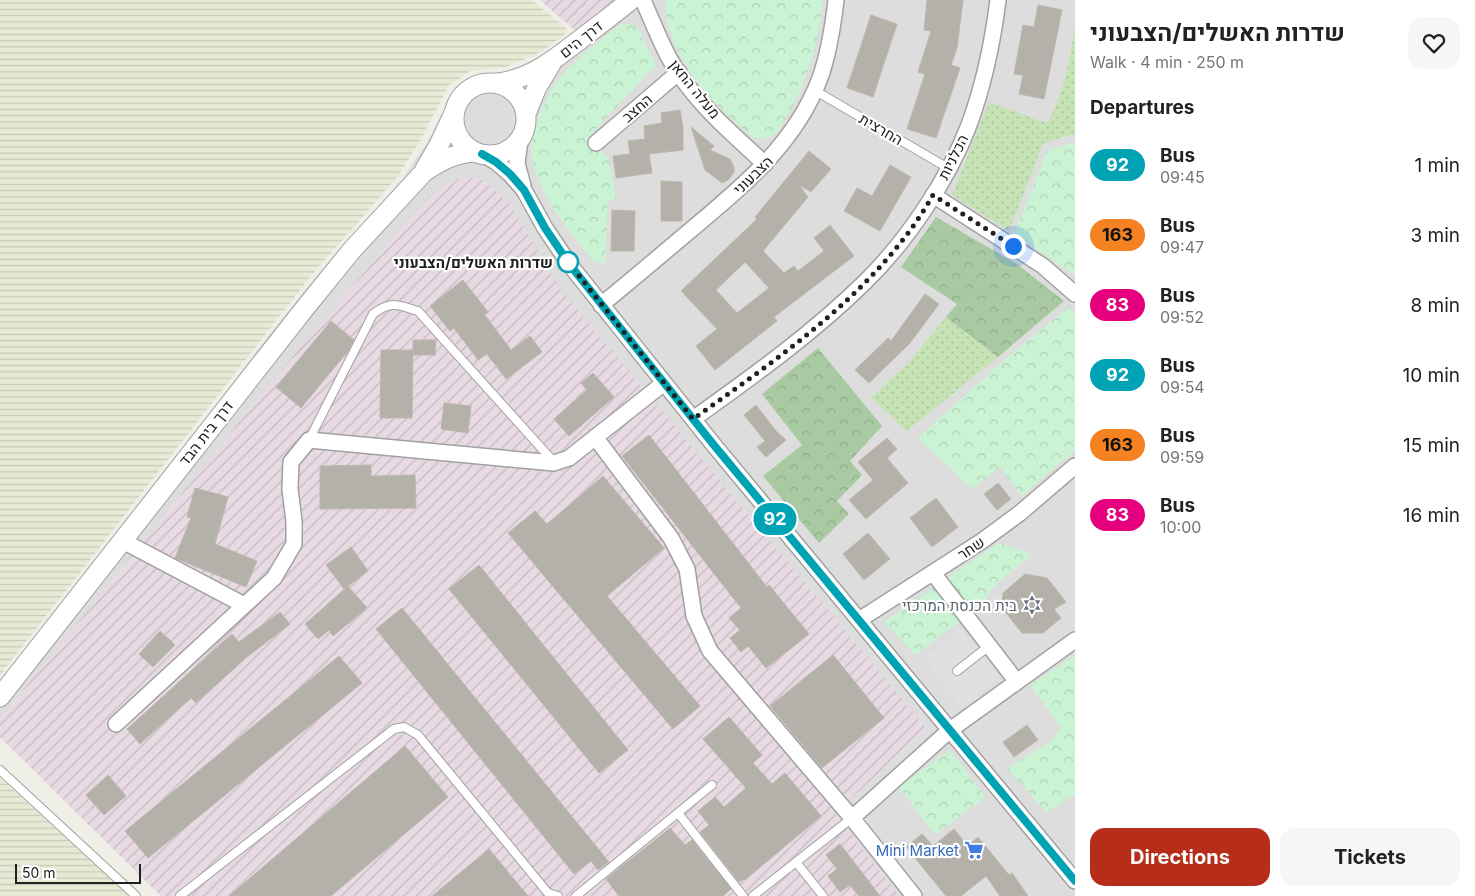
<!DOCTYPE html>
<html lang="en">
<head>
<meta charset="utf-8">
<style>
  :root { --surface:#fff; --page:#f6f6f6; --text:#222; --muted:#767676; --accent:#b62d19 }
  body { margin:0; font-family:Inter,Heebo,sans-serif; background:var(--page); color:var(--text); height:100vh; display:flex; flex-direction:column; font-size:19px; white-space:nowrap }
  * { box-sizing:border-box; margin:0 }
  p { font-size:16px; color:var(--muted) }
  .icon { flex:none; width:28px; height:28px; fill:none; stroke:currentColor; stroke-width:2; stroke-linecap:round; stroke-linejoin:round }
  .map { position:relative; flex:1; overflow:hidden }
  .drawer { display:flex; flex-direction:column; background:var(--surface); width:400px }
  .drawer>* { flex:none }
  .badge { padding:0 10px; border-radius:16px; font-size:18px; line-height:32px }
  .scale { position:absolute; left:15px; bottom:12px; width:126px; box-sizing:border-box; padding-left:5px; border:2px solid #202020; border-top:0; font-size:14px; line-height:18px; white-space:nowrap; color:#202020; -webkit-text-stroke:4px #fff; paint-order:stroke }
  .you { position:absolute; width:25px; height:25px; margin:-12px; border:4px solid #fff; border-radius:50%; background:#1a73e8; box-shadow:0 0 0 8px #1a73e833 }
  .map>.badge { position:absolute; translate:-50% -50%; box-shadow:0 0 0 2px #fff }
  h2 { padding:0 15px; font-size:19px; line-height:45px }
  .round { display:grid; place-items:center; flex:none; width:52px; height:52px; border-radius:15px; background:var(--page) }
  .summary { display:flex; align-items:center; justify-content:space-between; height:85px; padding:0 15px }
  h1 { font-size:24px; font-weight:700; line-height:38px }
  .button { display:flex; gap:10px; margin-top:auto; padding:10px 15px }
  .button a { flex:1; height:58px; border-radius:15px; background:var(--accent); color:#fff; font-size:20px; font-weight:700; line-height:58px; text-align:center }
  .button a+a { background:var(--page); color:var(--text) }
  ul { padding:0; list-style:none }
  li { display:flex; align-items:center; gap:15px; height:70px; padding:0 15px }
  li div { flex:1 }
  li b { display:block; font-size:19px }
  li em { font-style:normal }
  li .badge { min-width:55px; font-weight:700; text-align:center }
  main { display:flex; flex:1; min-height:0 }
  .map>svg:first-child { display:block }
  .residential { fill:#dedddd }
  .industrial { fill:url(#industrial-furrows) }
  .farmland { fill:url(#farmland-rules) }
  .grass { fill:url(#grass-dots) }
  .forest { fill:url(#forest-crowns) }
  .park { fill:url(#park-crowns) }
  .parking { fill:#e0e0e0 }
  .building { fill:#b4b0aa; stroke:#bfb7ac; fill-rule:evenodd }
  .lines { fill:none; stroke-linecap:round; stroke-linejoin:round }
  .service-casing { stroke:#a1a1a1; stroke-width:10 }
  .minor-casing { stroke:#a1a1a1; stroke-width:18 }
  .tertiary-casing { stroke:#a1a1a1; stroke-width:21 }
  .service { stroke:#fff; stroke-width:8 }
  .minor { stroke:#fff; stroke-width:15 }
  .tertiary { stroke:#fff; stroke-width:19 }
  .line-casing { stroke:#fff; stroke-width:11 }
  .line { stroke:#00a3b4; stroke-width:8 }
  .walk { stroke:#202020; stroke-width:5; stroke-dasharray:0 9 }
  .stop-dot { fill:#fff; stroke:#00a3b4; stroke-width:2.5 }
  .labels { text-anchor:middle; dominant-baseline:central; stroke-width:4.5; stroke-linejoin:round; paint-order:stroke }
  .street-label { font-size:15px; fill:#202020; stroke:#fff }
  .stop-label { font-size:15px; font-weight:bold; fill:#202020; stroke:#fff; text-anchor:end }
  .worship-label { font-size:15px; fill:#5b616d; stroke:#fff; text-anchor:end }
  .shop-label { font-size:15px; fill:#366cbe; stroke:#fff; text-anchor:end }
</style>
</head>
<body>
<main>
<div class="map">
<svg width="1075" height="896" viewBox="0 0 1075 896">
  <defs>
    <pattern id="industrial-furrows" width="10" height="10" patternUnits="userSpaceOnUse" patternTransform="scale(1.25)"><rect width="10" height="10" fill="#e7dae3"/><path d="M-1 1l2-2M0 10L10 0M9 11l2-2" fill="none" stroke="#c6bbc2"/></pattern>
    <pattern id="farmland-rules" width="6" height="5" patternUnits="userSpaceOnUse" patternTransform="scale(1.25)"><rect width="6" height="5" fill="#e7ebd5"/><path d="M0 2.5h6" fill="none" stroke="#c6c9b7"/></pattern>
    <pattern id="grass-dots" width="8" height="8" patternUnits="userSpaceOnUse" patternTransform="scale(1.25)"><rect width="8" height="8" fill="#c5e3b4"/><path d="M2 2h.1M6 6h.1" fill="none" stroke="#a9c29a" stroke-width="1.8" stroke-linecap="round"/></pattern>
    <pattern id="forest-crowns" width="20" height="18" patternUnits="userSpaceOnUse" patternTransform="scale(1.25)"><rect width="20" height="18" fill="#a8c9a1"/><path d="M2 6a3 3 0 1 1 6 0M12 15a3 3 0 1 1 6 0" fill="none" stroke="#90ac8a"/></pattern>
    <pattern id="park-crowns" width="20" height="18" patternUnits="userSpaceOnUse" patternTransform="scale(1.25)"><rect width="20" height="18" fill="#caf3d3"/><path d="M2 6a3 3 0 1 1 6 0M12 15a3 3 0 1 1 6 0" fill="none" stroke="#add0b5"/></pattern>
  </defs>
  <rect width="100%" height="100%" fill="#efeee7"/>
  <path class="residential" d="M540 0H1075V896H161L0 737V680L125 525 258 349 315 278 403 178 426 144 457 86 476 76 507 73 539 62 579 34Z"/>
  <path class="industrial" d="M540 0H616L580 34Z
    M470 177 483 180 508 201 561 290 927 729 835 813 899 896H161L0 737V719L283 368 429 196 458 179Z"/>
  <path class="farmland" d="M0 0H532L569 31 541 52 506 67 470 71 449 85 420 141 398 176 310 277 0 675Z
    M0 778 130 896H0Z"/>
  <path class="grass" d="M1075 23V133L1043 144 1009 231 952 195 989 102 1047 123C1064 95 1071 55 1075 23Z
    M946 317 998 357 907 431 871 398 909 362Z"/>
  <path class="forest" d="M936 217 1017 264 1064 301 998 357 946 317 957 304 901 267Z
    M818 348 882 426 850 461 862 475 837 501 849 514 819 543 763 476 802 445 762 394Z"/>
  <path class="park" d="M666 0H823C819 43 807 84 784 121 780 127 776 136 769 138 764 140 758 139 753 138 720 109 688 80 672 37 667 22 664 16 666 0Z
    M621 24H630L637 27 656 65 588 137 609 159 616 199 608 202 605 263 594 262C572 234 532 187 531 150 531 135 538 116 545 103 551 89 560 75 571 65 586 50 605 37 621 24Z
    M1075 142V275L1014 234 1047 151Z
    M1069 307 1075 314V450L1022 496 1000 467 972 489 918 438 1002 362Z
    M998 543 1032 554 989 591 984 603 915 655 884 622Z
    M1075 655V795L1046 812 1007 768 1052 741 1061 727 1030 685Z
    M950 750 985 797 935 835 899 787Z"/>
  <path class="parking" d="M962 629 1000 679 961 708 924 657Z"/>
  <path class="building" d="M927 0H963L957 48 951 65 960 68 936 138 907 129 925 74 918 72 931 31 924 30Z
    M1038 5 1062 10 1044 99 1019 94 1023 75 1014 74 1023 25 1034 27Z
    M871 15 897 24 873 97 847 88Z
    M680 110 683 128V150L649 154 652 173 616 178 613 156 630 154 628 141 645 139 644 126 662 123 661 113Z
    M691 127 714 146 710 150 730 159 734 167V172L728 180 722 183 705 170Z
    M809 151 831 169 811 192 799 185 808 197 763 251 784 273 794 266 798 271 824 251 814 238 830 225 854 256 774 317 777 321 715 370 696 346 717 329 681 291 757 219 755 217ZM745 262 769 288 737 313 716 290Z
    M890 165 911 177 880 231 844 211 857 188 872 196Z
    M661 181 682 182V221H661Z
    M612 210 635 211 634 251H611Z
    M463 280 488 312 484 314 511 350 530 336 542 352 506 379 487 354 478 360 454 328 450 331 430 306Z
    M925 294 939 304 910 343 869 383 855 370 888 338 891 341Z
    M331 321 354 340 348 351 301 408 276 387Z
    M413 340H436L435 355H413Z
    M381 350H413L412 418H380Z
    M593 373 614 397 569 436 554 419 587 390 581 383Z
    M444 403 471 406 468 433 441 429Z
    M756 405 776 431 786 440 766 457 757 447 765 441 744 415Z
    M649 435 767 587 769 585 809 634 766 668 748 646 741 652 730 638 740 630 729 618 741 608 622 456Z
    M887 438 897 449 887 458 908 483 866 519 849 500 873 480 858 462Z
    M371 465V476L415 475 416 508 320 509V466Z
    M603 476 664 548 607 596 700 706 673 729 508 533 535 511 547 524Z
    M998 483 1011 499 997 510 984 494Z
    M195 488 228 497 215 544 257 561 246 587 175 558 191 518 187 517Z
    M936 498 958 527 932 547 910 518Z
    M868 533 890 559 864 580 843 554Z
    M351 547 368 571 344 589 326 565Z
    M479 565 628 750 599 773 449 589Z
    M1025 574 1047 578 1066 602 1054 609 1061 618 1043 633H1022L1002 608 1003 593Z
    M348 586 367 608 333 636 329 630 318 639 305 624Z
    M402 608 609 862 598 870 591 861 574 874 376 629Z
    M280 612 290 624 247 657 196 703 191 698 140 744 127 729 232 634 239 642Z
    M160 631 175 645 153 667 139 654Z
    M833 655 884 718 822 768 770 706Z
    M339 656 362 683 148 858 125 831Z
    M729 717 762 755 753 763 772 784 785 773 821 816 745 880 744 879 739 882 700 832 709 825 698 811 715 797 724 807 746 788 703 739Z
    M1027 725 1038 740 1014 757 1003 742Z
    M405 746 448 797 331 896H229Z
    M108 775 126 796 104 815 86 795Z
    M670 828 685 845 692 840 731 889 723 896H619L606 879Z
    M954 829 968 846 978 837 1009 875 1012 873 1028 896H1000L986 876 961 896H946L906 847 922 834 933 846Z
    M840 844 880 896H859L850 885 840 892 828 876 837 869 826 855Z
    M489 849 528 896H432Z"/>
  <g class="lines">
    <g class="service-casing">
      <path id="service" d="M814 90 948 168
        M309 440 373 314C392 300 397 305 418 311L553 461
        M957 671 989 646
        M0 770 136 896
        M678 813 743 896
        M796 862 823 896
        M180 896 394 729 404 727 418 735 548 893 558 896
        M576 896 712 785
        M753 896 852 818"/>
    </g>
    <g class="minor-casing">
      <path id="minor" d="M643 0C651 19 659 38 668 56 691 99 730 132 765 164
        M520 141 517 163 523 186
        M596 143 679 72
        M482 154 496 162 510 174 524 190 545 228 570 265 713 444 1075 881
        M933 195 1043 266 1075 294
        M601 305C632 280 662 254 692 229 743 186 796 143 820 78 829 53 833 26 836 0
        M693 419C753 376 812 334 865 282 907 241 948 180 969 125 983 87 993 40 998 0
        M595 437 671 538 687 569 694 616 710 651 852 818 914 896
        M123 541 244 605
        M933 573 1017 682
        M859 620 982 541 1020 513 1075 466
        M116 724 274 578 294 544V521L290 489 291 462 309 440 554 463 569 458 664 383
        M852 818 950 730 1075 640"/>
    </g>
    <g class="tertiary-casing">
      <path id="tertiary" d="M454 119a36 36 0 1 1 72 0a36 36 0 1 1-72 0Z
        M498 83C533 78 555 59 582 38 598 26 615 13 631 0
        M526 114 537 87 551 64
        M425 169 439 145 454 113
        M0 697 305 308 352 250 424 172C440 161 455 153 475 152"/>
    </g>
    <use href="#service" class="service"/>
    <use href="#minor" class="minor"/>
    <use href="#tertiary" class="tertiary"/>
  </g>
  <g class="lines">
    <g class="line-casing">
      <path id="line" d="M482 154 496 162 510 174 524 190 545 228 570 265 713 444 1075 881"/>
    </g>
    <use href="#line" class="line"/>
    <path class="walk" d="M568 262 693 419C780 357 879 290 933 195L1013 246"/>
  </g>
  <defs>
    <g id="synagogue-bare" transform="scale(1.5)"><path d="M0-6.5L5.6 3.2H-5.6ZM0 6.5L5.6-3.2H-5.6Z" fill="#6b7280" stroke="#fff" stroke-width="2.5" paint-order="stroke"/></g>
    <g id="supermarket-bare" transform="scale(1.5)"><path d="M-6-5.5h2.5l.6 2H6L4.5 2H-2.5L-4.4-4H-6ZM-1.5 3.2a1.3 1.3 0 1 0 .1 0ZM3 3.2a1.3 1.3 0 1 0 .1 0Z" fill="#3f7fe0" stroke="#fff" stroke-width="2.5" paint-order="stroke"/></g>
  </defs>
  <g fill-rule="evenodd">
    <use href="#synagogue-bare" x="1032" y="605"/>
    <use href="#supermarket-bare" x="974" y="850"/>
  </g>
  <circle class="stop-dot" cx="568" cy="262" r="10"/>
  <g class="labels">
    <g class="street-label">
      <text transform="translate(581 39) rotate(-38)">דרך הים</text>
      <text transform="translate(695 89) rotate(51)">מעלה החאן</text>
      <text transform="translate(637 108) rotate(-41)">החצב</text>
      <text transform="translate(881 129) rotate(30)">החרצית</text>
      <text transform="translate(953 157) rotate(-63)">הכלניות</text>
      <text transform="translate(753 175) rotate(-44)">הצבעוני</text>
      <text transform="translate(206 433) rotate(-52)">דרך בית הבד</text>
      <text transform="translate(971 548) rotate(-34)">שחר</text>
    </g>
    <g class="stop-label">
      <text x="553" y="262">שדרות האשלים/הצבעוני</text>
    </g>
    <g class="worship-label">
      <text x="1017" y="605">בית הכנסת המרכזי</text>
    </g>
    <g class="shop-label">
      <text x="959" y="850">Mini Market</text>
    </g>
  </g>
</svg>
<div class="scale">50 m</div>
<div class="you" style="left:1013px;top:246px"></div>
<b class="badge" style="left:775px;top:519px;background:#00a3b4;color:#fff">92</b>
</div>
<section class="drawer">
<div class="summary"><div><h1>שדרות האשלים/הצבעוני</h1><p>Walk · 4 min · 250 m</p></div><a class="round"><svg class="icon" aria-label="heart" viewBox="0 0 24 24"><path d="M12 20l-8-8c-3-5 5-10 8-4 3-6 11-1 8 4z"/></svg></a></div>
<h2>Departures</h2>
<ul>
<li><span class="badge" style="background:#00a3b4;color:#fff">92</span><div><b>Bus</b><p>09:45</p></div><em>1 min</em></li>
<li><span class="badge" style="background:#f58220;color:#111">163</span><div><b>Bus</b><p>09:47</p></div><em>3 min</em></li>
<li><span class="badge" style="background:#e6007e;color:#fff">83</span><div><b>Bus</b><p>09:52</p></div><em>8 min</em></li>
<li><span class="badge" style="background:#00a3b4;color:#fff">92</span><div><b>Bus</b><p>09:54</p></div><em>10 min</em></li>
<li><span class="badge" style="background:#f58220;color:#111">163</span><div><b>Bus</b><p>09:59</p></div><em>15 min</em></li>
<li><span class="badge" style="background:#e6007e;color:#fff">83</span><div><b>Bus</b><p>10:00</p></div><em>16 min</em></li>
</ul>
<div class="button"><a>Directions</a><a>Tickets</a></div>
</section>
</main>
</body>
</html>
